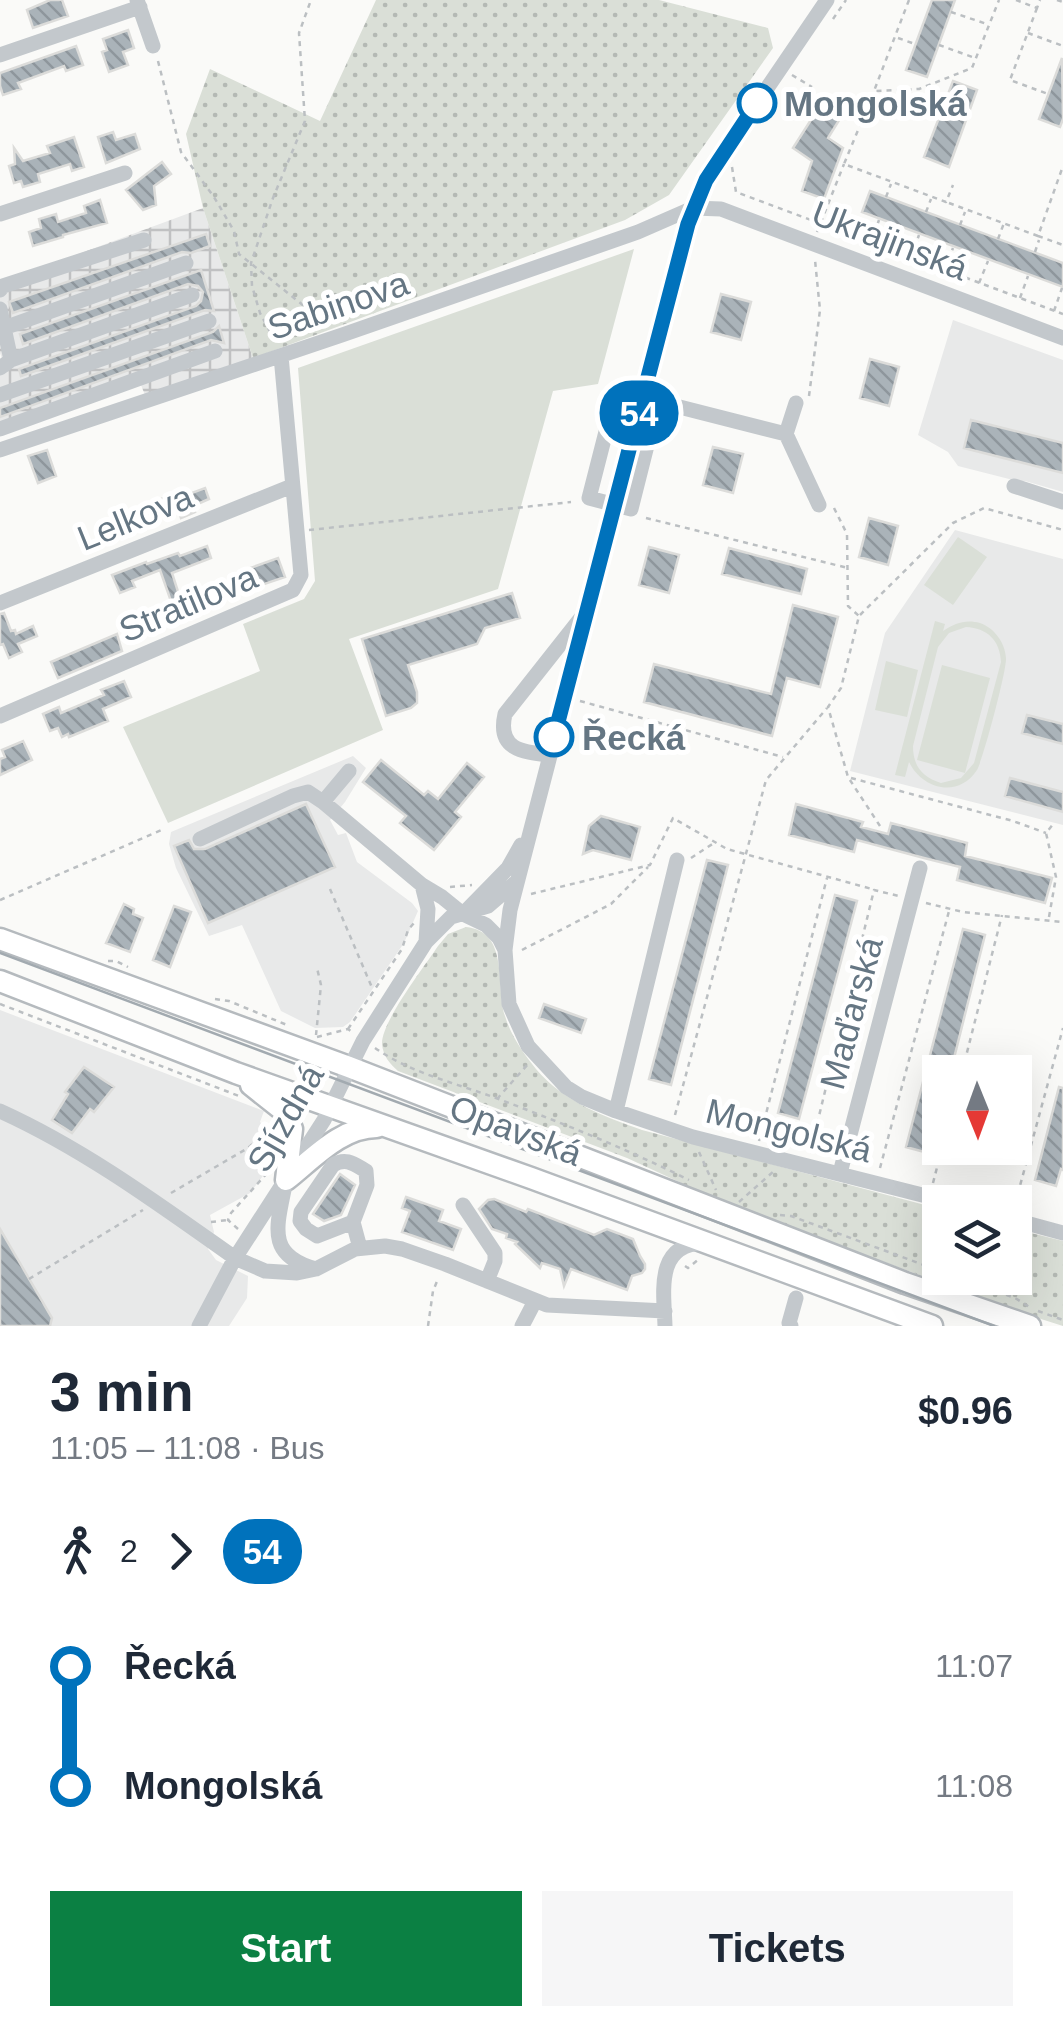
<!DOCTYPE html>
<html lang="en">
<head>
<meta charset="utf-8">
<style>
  :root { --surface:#fff; --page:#f6f6f7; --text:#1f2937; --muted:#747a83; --accent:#0b8043 }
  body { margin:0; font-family:Helvetica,sans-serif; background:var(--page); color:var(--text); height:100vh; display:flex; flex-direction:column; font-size:38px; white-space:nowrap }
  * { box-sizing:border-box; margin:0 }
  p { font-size:32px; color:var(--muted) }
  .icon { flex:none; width:55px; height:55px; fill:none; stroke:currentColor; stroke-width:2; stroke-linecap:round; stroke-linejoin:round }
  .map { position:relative; height:1326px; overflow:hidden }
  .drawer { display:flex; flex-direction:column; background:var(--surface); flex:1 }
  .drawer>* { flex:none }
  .badge { padding:0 20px; border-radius:32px; font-size:35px; line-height:65px }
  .needle { width:65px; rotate:179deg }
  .controls { position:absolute; left:922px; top:1055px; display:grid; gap:20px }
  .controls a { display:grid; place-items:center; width:110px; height:110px; border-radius:0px; background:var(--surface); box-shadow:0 10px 40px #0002; font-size:50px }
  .map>.badge { position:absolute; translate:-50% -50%; box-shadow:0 0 0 5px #fff }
  .legs { display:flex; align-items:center; gap:15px; height:110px; padding:0 50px; font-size:32px }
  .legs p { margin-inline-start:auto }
  .head { display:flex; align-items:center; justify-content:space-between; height:170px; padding:0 50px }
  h1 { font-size:55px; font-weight:700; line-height:75px }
  .action { display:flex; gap:20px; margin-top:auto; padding:20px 50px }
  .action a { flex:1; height:115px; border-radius:0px; background:var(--accent); color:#fff; font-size:40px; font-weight:700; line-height:115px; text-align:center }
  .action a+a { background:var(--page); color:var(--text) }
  ul { padding:0 50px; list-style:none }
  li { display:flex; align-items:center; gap:35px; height:120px; font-size:38px }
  li i { display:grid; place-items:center; width:15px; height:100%; margin:0 12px; background:currentColor }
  li i::after { content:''; width:25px; height:25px; margin:-12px; border:8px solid; border-radius:50%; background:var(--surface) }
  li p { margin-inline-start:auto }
  li:first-child i { background:linear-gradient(#0000 50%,currentColor 0) }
  li:last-child i { background:linear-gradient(currentColor 50%,#0000 0) }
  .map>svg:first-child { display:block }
  .built { fill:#e8e9e9 }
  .industrial { fill:url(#industrial-grid) }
  .grass { fill:url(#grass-dots) }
  .green { fill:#dadfd7; fill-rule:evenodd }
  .building { fill:url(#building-back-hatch); stroke:#dcdcda; stroke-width:2.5 }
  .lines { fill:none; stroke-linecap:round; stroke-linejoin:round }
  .major-casing { stroke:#b5babe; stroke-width:25 }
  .path { stroke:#bbbfc2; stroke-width:2.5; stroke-dasharray:5 5; stroke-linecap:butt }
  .minor { stroke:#c3c8cc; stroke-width:15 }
  .major { stroke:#fff; stroke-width:20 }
  .tram { stroke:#a2aab0; stroke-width:2.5 }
  .line-1-casing { stroke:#fff; stroke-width:22 }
  .line-1 { stroke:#0072bc; stroke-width:15 }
  .stop-1-dot { fill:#fff; stroke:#0072bc; stroke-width:5 }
  .labels { text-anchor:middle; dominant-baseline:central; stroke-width:10; stroke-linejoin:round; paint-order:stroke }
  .stop-label { font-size:35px; font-weight:bold; fill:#657683; stroke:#fff; text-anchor:start }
  .street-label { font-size:35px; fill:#657683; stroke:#fff }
</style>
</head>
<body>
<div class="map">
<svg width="1063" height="1326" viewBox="0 0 1063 1326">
  <defs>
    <pattern id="industrial-grid" width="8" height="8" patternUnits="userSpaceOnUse" patternTransform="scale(2.5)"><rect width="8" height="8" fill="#e8e9e9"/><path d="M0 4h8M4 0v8" fill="none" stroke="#c0c1c2"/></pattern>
    <pattern id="grass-dots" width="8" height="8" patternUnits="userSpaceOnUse" patternTransform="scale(2.5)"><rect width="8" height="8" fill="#dadfd7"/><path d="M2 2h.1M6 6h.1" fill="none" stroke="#b4b9b4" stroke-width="1.8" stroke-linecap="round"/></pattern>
    <pattern id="building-back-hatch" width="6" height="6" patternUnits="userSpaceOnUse" patternTransform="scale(2.5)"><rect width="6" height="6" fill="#aab3b9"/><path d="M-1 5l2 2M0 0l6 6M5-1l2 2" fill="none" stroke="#8e969c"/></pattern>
  </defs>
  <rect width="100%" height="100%" fill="#fafaf8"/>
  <path class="built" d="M953 320 1063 360V492L1025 481 1021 482 958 466 948 452 918 435Z
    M955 530 1063 559V825L850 771 885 633Z
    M353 756 366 768 345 802 330 820 338 835 346 833 357 862 412 903 418 911 404 943 350 1022 343 1027 315 1028 281 1011 242 925 209 936 176 868 169 844 171 832Z
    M0 1010 264 1111 260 1122 273 1136 275 1149 268 1169 250 1193 210 1215 214 1232 208 1249 216 1260 248 1276 247 1298 229 1326H0Z"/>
  <path class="industrial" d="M203 208 253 358 145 395 141 385 0 435V368L4 364 0 353V283Z"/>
  <path class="grass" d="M376 0H659L768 28 773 48 669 195 625 220 253 358 203 208 186 134 210 69 320 121Z
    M466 927C510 932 495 985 505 1016 511 1036 524 1054 536 1069 564 1102 603 1116 642 1130L940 1209V1278H1015V1229L1063 1241V1326L1022 1313 725 1203 627 1158 398 1071C390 1064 383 1056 382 1044 381 1022 425 966 438 946L448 934Z"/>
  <path class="green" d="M634 249 598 384 553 391 498 589 349 639 383 730 168 823 123 727 260 671 243 624 304 599 315 581 298 368Z
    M958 537 987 557 953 605 924 585Z
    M935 621 945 624 943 631C955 623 966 619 980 623 994 628 1005 642 1006 658 1007 670 983 760 977 770 958 799 922 789 909 762L905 777 895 775ZM966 627C987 628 1000 640 1001 662L974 763 961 778 941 783C922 777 913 766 913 746L938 647 949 633Z
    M886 661 918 670 907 717 875 710Z
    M942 665 990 678 965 773 917 760Z"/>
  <path class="building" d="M50 0H62L68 16 33 28 27 10Z
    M932 0H955L927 77 906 70Z
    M128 30 134 48 123 52 128 65 109 72 102 52 107 50 103 39Z
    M76 46 83 65 66 71 64 66 18 83 21 89 3 95 0 86V73Z
    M1062 58 1063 119 1060 127 1039 119Z
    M953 81 977 90 949 167 924 157Z
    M823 101 843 114 828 138 843 148 824 199 802 191 812 161 793 148Z
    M113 132 116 140 135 134 140 149 106 163 98 137Z
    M74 137 84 167 72 171 70 164 38 174 40 182 23 187 21 181 14 183 9 166 15 164 14 148 23 161 50 153 47 146Z
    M162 162 171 174 154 186 156 205 143 210 126 190Z
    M870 191 1063 263V287L862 212Z
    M100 200 107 223 63 235V237L33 246 29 232 41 228 39 219 56 214 58 222 86 213 84 206Z
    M206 234 210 246 191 253 182 252 13 313 9 302Z
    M201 270 214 311 205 310 21 376 19 369 196 306 201 301 203 292 198 286 188 284 23 344 20 334Z
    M721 294 751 302 741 340 711 332Z
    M219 326 224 343 211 340 0 417V408L213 332Z
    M870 359 899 367 889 406 860 398Z
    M971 420 1063 443V473L964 448Z
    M713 447 743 454 733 493 703 485Z
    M47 450 56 476 38 483 28 456Z
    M205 488 209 499 193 506 195 512 181 518 179 511 107 540 100 524 151 507 150 503 166 497 168 502Z
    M869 518 898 526 888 565 859 557Z
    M207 546 211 558 172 573 181 601 172 604 160 570 132 581 135 587 120 593 112 575 146 562 147 564 178 553 180 556Z
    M649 547 679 555 669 593 639 585Z
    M729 548 807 569 801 594 722 574Z
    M278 558 285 577 238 593 231 575Z
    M512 593 520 618 485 628 477 644 408 665 417 692V703L411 708 386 716 362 639Z
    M793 605 838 617 820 687 787 678 772 736 644 702 654 664 771 694Z
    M4 613 11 631 15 630 16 634 33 626 37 636 18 644 22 652 9 658 3 644 0 645V614Z
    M117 634 122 651 58 678 51 662Z
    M124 681 131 697 103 709 108 721 69 737 68 734 62 737 58 728 50 731 43 714 59 707 61 713 104 695 101 690Z
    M1027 715 1063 724V744L1022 733Z
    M23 741 32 760 0 775V759L5 757 2 750Z
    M381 760 424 795 428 791 438 799 467 763 484 777 455 812 461 817 434 850 400 823 406 816 363 782Z
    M1010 778 1063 792V812L1005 796Z
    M306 804 335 867 208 923 174 846 189 840 194 849H205Z
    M796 804 863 822 861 827 888 834 891 823 967 843 965 856 1052 878 1045 903 957 880 960 867 924 858 857 840 854 852 789 835Z
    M601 816 640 827 631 860 593 850 583 854 589 826Z
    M707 860 728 865 671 1085 649 1079Z
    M835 895 857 901 799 1119 778 1113Z
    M124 904 134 909 133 914 143 918 130 952 106 943Z
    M174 906 191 912 170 967 153 960Z
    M963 929 985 935 952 1066 949 1072H940V1107L928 1153 906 1147Z
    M544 1004 586 1019 581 1033 539 1018Z
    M84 1067 114 1087 94 1112 90 1109 72 1133 52 1120 68 1094 65 1092Z
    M1059 1087 1063 1088V1170L1061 1169 1056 1186 1035 1180Z
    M340 1174 355 1185 341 1215 324 1221 313 1214Z
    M406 1197 443 1210 439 1221 461 1229 453 1250 402 1232 410 1211 402 1208Z
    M494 1199 526 1212 528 1209 594 1235 607 1229 633 1239 640 1256 645 1264V1269L642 1273 632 1276 627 1290 571 1269 564 1286 560 1269 542 1263 540 1268 515 1244 517 1242 506 1238 507 1234 492 1229 479 1209 488 1200Z
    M0 1229 52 1318 50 1326H0Z"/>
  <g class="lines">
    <g class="major-casing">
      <path id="major" d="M0 939 349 1067 905 1283 1030 1326
        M0 981 236 1073 531 1178 932 1326
        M251 1085 285 1112 292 1129 286 1180
        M286 1180C314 1158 341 1127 377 1127"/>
    </g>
    <path class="path" d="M909 0 874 91 919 89 972 68 999 0
      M1016 0 1037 8 1040 0
      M1057 0 1063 2
      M1037 8 1010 80 1048 94
      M951 12 987 24
      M833 19 846 0
      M1028 33 1063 46
      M898 38 915 44
      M939 45 975 58
      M158 61 181 152 214 197 234 231 239 254 329 326
      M792 75 812 87
      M873 94 844 164 946 202 953 185
      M842 97H870
      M732 167 736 192 1063 314
      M886 197 891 184
      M949 203 1038 236 1063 166
      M926 212 931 199
      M960 225 965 212
      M817 232 844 164
      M1038 236 1063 245
      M998 239 1004 223
      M871 242 879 220
      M1035 252 1039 240
      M911 257 919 235
      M945 269 953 248
      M979 283 988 261
      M1020 298 1028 276
      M1054 311 1062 288
      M275 341 260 313 252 286 251 263 273 198 305 121 299 33 311 0
      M809 396 820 310 815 260
      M834 508 847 534 848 606 859 616
      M646 518 848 568
      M309 530 571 502
      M580 701 783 757
      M851 778 1013 821 1046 833
      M880 826 848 777 828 707 841 688 859 616 953 523 984 508 1063 530
      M691 858 714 843
      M450 887 472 885
      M330 889 373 990
      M531 894 650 865 673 818 727 849 872 889
      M0 900 164 829
      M926 903 963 912 1063 922
      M1049 917 1056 877 1046 833 1054 823
      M522 950 611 904 648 867
      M108 961H116L128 967
      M215 999 229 1001 287 1025
      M0 1004 239 1096
      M348 1029 402 949 408 930 414 923
      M316 1035 321 985 317 968
      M317 1037 348 1029 352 1032
      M375 1048C411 1073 455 1083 496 1098 562 1123 627 1149 689 1180
      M962 1072 1002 915
      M497 1099 528 1064
      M675 1115 766 780 827 708
      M759 1141 827 878
      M699 1152 716 1190
      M810 1153 874 890 899 896
      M880 1168 949 911
      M933 1183 942 1148
      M171 1193 248 1148 272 1126
      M964 1196 987 1202
      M739 1202 774 1171
      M1015 1204 1063 1028
      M780 1215 791 1216 940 1271
      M211 1222 228 1220
      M238 1229 228 1220 231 1213 269 1171
      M685 1266 688 1268 699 1259
      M959 1278 1015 1298 1031 1308
      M29 1279 143 1210
      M1038 1311 1063 1320
      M428 1326 433 1291 438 1279"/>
    <path class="minor" d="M137 0 153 46
      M827 0 723 153 706 180 688 224 510 910 505 950 509 1004 528 1046 566 1087 582 1097 616 1111 693 1137 950 1202
      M0 55 140 7
      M0 214 125 173
      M0 290 3 286 144 240
      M0 309 11 360
      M4 328 186 263
      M0 368 11 360 192 295
      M0 395 209 321
      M652 400 786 434 819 505
      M639 412H611L589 498 631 509 658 402
      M0 429 215 351
      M786 434 796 403
      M0 450 342 335 638 232 693 208 721 209 1063 338
      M1014 486 1063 502
      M0 603 292 486
      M0 716 293 590 301 575 281 356
      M549 755C521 752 497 749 505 714L581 618
      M323 802 422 885 442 897 463 914 486 925 499 938 505 950
      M200 839 293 796 308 792 323 802 349 771
      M422 885 428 909 426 942
      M466 911 508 868 521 845
      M0 1111C84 1149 160 1205 235 1258L265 1271 297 1273 316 1269 355 1249 385 1246 402 1249 445 1264 547 1305 665 1311
      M616 1111 677 860
      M840 1173 920 868
      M284 1190C276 1229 268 1256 316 1269
      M463 1205 495 1253V1261L487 1281
      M1015 1220 1063 1233
      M353 1222 317 1236 306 1229 300 1221 301 1212 333 1165C346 1157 354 1164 366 1171L367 1185 353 1222 360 1248
      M199 1326 235 1258 324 1120 363 1041 426 942 451 917 488 906 515 883
      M522 1326 535 1301
      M665 1326C664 1292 655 1245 702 1243
      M791 1326 789 1323 796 1298"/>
    <use href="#major" class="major"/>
    <path class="tram" d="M0 953 994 1326"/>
  </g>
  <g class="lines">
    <g class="line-1-casing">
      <path id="line-1" d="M554 737 688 224 706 180 757 103"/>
    </g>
    <use href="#line-1" class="line-1"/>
  </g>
  <g class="stop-1-dot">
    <circle cx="757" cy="103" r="18"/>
    <circle cx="554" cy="737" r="18"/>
  </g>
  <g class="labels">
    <g class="stop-label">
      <text x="784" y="103">Mongolská</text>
      <text x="582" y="737">Řecká</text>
    </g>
    <g class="street-label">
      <text transform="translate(890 240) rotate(21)">Ukrajinská</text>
      <text transform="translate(338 305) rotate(-19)">Sabinova</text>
      <text transform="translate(135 517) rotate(-22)">Lelkova</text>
      <text transform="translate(188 603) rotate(-23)">Stratilova</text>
      <text transform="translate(851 1013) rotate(-75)">Maďarská</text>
      <text transform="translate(285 1118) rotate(-60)">Sjízdná</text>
      <text transform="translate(516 1130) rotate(21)">Opavská</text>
      <text transform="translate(789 1130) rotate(14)">Mongolská</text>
    </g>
  </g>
</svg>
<div class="controls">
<a><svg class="needle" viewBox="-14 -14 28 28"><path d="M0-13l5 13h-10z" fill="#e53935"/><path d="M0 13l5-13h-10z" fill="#747a83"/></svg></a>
<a><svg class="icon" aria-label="layers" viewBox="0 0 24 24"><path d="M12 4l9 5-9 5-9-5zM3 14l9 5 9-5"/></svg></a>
</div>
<b class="badge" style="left:639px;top:413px;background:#0072bc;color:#fff">54</b>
</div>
<section class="drawer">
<div class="head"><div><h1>3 min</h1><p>11:05 – 11:08 · Bus</p></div><b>$0.96</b></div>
<div class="legs"><svg class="icon" aria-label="walk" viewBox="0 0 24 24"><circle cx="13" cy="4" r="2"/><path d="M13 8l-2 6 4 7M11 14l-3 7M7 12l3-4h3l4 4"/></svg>2<svg class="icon" aria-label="forward" viewBox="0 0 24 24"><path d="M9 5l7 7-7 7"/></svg><b class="badge" style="background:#0072bc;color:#fff">54</b></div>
<ul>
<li><i style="color:#0072bc"></i><b>Řecká</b><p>11:07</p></li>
<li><i style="color:#0072bc"></i><b>Mongolská</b><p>11:08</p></li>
</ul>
<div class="action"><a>Start</a><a>Tickets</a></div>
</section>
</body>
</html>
